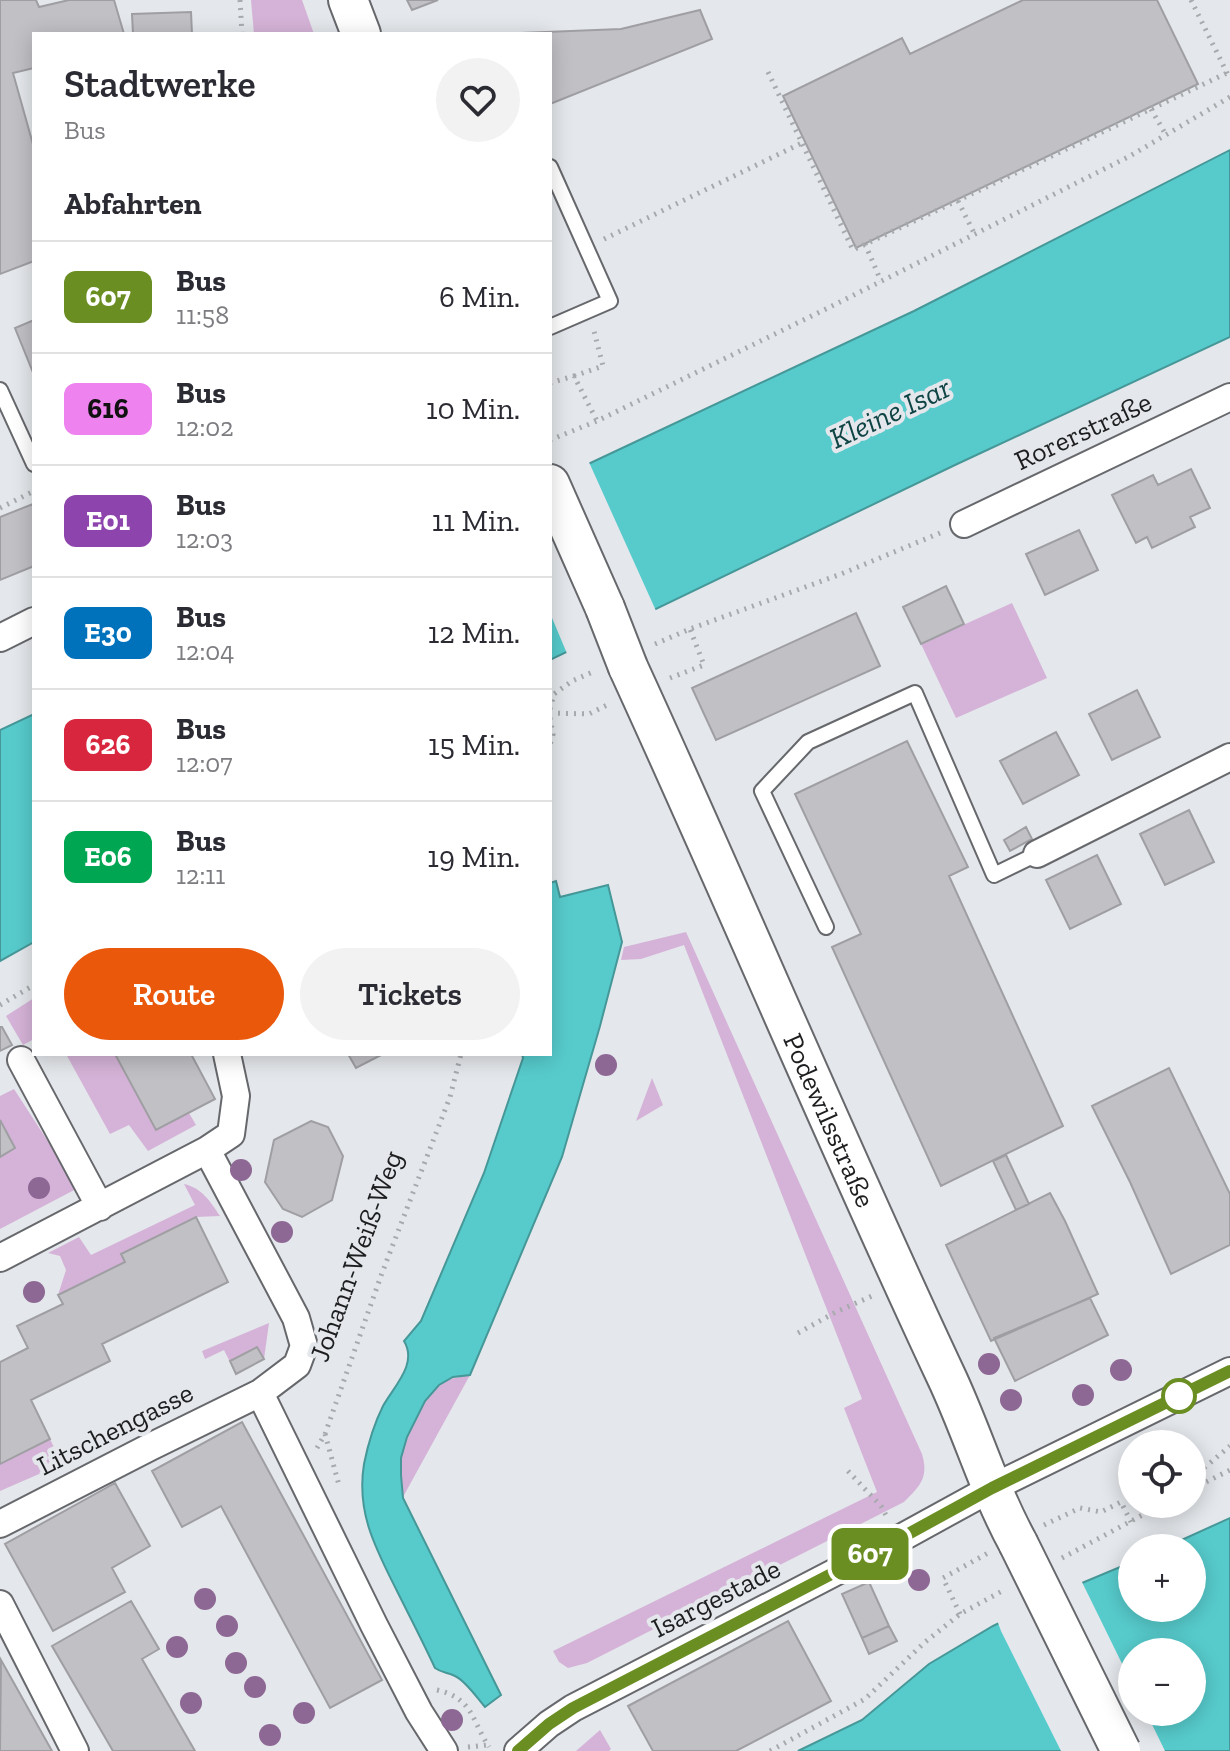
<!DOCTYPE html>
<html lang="de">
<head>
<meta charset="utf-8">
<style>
  :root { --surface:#fff; --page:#f2f2f3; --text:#2b2b33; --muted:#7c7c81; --line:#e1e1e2; --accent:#ea580c }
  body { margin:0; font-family:"Zilla Slab",serif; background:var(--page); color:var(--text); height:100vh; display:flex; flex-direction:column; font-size:30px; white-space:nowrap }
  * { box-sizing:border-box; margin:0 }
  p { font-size:26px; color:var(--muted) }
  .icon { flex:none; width:44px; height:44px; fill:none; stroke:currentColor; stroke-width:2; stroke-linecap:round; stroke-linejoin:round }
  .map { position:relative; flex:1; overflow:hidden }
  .side { position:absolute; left:32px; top:32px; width:520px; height:1024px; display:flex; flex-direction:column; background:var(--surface); border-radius:0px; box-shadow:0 4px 20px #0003 }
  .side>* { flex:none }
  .badge { padding:0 16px; border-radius:12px; font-size:28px; line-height:52px }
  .buttons { position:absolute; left:1118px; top:1430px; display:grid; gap:16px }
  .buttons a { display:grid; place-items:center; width:88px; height:88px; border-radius:50%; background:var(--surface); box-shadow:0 4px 20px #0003; font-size:40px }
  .map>.badge { position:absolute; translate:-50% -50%; box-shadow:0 0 0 4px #fff }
  h2 { padding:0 32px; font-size:30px; line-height:72px }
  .round { display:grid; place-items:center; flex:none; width:84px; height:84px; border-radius:42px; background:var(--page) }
  .summary { display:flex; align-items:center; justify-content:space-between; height:136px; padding:0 32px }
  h1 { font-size:38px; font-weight:600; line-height:60px }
  .primary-button { display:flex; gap:16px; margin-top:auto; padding:16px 32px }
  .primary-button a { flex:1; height:92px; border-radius:48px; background:var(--accent); color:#fff; font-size:32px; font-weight:600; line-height:92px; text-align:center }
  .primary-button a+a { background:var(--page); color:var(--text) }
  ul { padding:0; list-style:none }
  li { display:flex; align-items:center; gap:24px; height:112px; padding:0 32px; border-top:2px solid var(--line) }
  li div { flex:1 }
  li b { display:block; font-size:30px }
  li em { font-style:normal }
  li .badge { min-width:88px; font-weight:700; text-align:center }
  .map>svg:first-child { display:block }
  .green { fill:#d5b3d8 }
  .water { fill:#57cbcc; stroke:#469798; stroke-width:2; fill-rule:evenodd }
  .pier { fill:#e4e7eb }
  .building { fill:#c1c0c5; stroke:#9f9fa3; stroke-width:2 }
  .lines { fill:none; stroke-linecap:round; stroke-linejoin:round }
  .service-casing { stroke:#66686c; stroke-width:18 }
  .minor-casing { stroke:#66686c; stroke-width:30 }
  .secondary-casing { stroke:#66686c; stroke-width:42 }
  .path { stroke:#a7aaad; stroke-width:5; stroke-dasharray:2 6; stroke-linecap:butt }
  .service { stroke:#fff; stroke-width:14 }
  .minor { stroke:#fff; stroke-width:26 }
  .secondary { stroke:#fff; stroke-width:38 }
  .secondary-bridge-casing { stroke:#66686c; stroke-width:42; stroke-linecap:butt }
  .secondary-bridge { stroke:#fff; stroke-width:38 }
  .tree { fill:#8e6895 }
  .line-casing { stroke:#fff; stroke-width:18 }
  .line { stroke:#6b8e23; stroke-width:12 }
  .stop-dot { fill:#fff; stroke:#6b8e23; stroke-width:4 }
  .labels { text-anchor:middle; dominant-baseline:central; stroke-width:8; stroke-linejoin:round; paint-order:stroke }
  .street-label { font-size:28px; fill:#1d1e20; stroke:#e4e7eb }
  .water-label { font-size:30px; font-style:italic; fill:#0f4445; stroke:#e4e7eb }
</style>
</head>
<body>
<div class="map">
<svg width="1230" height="1751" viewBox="0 0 1230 1751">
  <rect width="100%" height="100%" fill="#e4e7eb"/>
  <path class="green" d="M251 0H302L314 34H254Z
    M1012 603 1047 678 956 718 921 644Z
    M686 932 922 1454C929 1478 920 1486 904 1502L587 1663 568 1668 559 1662 553 1651 877 1492 844 1408 862 1399 684 945 641 959 621 960 624 947Z
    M34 998V1039L23 1045 6 1016Z
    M66 1054H115L156 1130 189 1113 196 1125 148 1151 129 1125 110 1134Z
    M652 1078 663 1105 636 1121Z
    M14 1089 78 1188 0 1229V1157L15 1148 0 1120V1096Z
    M184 1184C202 1188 210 1201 220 1216L196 1217 121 1254 125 1262 58 1295 66 1270 60 1256 48 1253 79 1237 91 1255 195 1205Z
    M269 1323 264 1359 236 1374 224 1350 205 1359 202 1351Z
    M470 1375 403 1497C402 1485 400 1472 401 1460 403 1438 422 1396 441 1384 450 1378 459 1377 470 1375Z
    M50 1439 62 1464 0 1491V1464Z
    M600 1730 611 1749 609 1751H576Z"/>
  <path class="water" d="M1230 150V337L955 465 550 660V482L914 311Z
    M34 714V942L0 961V730Z
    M556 881 560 897 608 885 622 942 600 1026 562 1157 470 1375 453 1377 439 1385 425 1401 407 1437 401 1458V1475L403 1498 501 1695 485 1707C477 1698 466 1681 455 1676 447 1672 442 1673 435 1668 423 1642 410 1617 397 1591 376 1549 356 1513 364 1464 368 1444 374 1424 383 1406 394 1386 418 1364 404 1341L421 1321 484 1173 523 1058 522 1054H550V883Z
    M1230 1518V1751H798L862 1720 929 1664 993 1626 1082 1583 1132 1562V1608H1192V1548H1164ZM1132 1652H1192V1712H1132Z"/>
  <path class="pier" d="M588 460 657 613 568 656 550 613V477Z
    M1081 1580 1132 1684V1712H1146L1165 1751H1061L1001 1631 997 1620Z"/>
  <path class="building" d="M0 0H36L39 7 69 0H114L124 34H34V68L13 73 34 148V261L0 274Z
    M407 0H438L412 10Z
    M1023 0H1157L1198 84 856 248 783 96 902 38 910 54Z
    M700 10 712 39 550 104V34H492L621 29Z
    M191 12 192 34H133L132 14Z
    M34 320V375L15 328Z
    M1191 469 1210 508 1190 517 1195 527 1152 548 1147 537 1136 543 1112 495 1153 475 1158 485Z
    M33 504 34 566 0 580V517Z
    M1079 530 1098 570 1045 595 1026 554Z
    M946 586 964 624 921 644 903 607Z
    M856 613 880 666 716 740 692 688Z
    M1137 690 1160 737 1112 760 1089 714Z
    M1056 732 1079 775 1023 804 1000 761Z
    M907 741 968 867 949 876 1063 1126 941 1186 832 947 861 934 795 794Z
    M1189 810 1214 862 1165 885 1140 834Z
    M1026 827 1032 839 1010 851 1004 840Z
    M1097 855 1121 904 1070 929 1046 880Z
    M0 1027H2L12 1045 0 1051Z
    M115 1054H191L215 1099 156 1130Z
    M348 1054H383L356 1068Z
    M1169 1068 1230 1194V1245L1171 1274 1130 1182 1092 1106Z
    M0 1120 15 1148 0 1157Z
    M311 1121 328 1127 343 1156 332 1200 302 1217 283 1209 265 1182 274 1140Z
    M1006 1155 1029 1204 1016 1210 993 1161Z
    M1050 1193 1065 1221 1098 1294 991 1341 946 1245Z
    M196 1217 228 1282 102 1344 110 1361 31 1400 50 1439 0 1464V1362L28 1348 17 1326 63 1304 58 1295 125 1262 121 1254Z
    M1090 1298 1108 1335 1015 1381 994 1338Z
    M257 1347 264 1359 236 1374 230 1361Z
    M242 1422 382 1680 330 1708 221 1506 182 1527 152 1471Z
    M115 1483 150 1546 112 1568 125 1592 53 1631 5 1544Z
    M869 1582 889 1626 862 1638 842 1594Z
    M131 1601 159 1649 142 1659 195 1751H113L52 1646Z
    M788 1621 831 1701 736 1751H653L628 1706Z
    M889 1626 897 1641 869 1654 862 1638Z
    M1 1660 52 1751H0Z"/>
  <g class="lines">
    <g class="service-casing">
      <path id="service" d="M550 167 610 301 550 327
        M0 390 34 464
        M826 927 762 791 808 742 915 693 994 875 1037 854"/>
    </g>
    <g class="minor-casing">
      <path id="minor" d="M964 524 1230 397
        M0 638 34 621
        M1037 854 1230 757
        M21 1060 100 1207
        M207 1150 231 1134 236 1096 227 1054
        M0 1258 207 1150 296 1318 304 1346 297 1365 260 1393 150 1447 0 1524
        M260 1393 374 1625 419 1712 444 1751
        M0 1604 75 1751
        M518 1751 549 1724 573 1708 899 1539 992 1488 1230 1371"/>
    </g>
    <g class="secondary-casing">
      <g id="secondary">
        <path d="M348 0 361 34"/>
        <path d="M550 484 605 608"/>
        <path id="s1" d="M628 667C736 902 836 1142 946 1376 972 1431 989 1490 1018 1543"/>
      </g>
    </g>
    <path class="path" d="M240 0 242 34
      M1191 0 1230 79
      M768 72 853 250 1227 73
      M1151 109 1166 135
      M958 201 975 235
      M604 239 804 142
      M865 244 881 281
      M574 376 603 366 594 331
      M550 383 574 376 597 421
      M550 440 597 421 830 307 1130 156 1230 97
      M0 508 34 491
      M655 644 690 629 841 574 940 533
      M670 678 704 665 690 629
      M550 709 554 694 572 681 595 671
      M550 713 589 714 609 704
      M550 718 553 734 550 745
      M0 1005 34 985
      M798 1333 836 1312 872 1296
      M325 1434 339 1485
      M317 1448 325 1434 382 1273 450 1097 461 1054
      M848 1471 881 1506 887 1517
      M1192 1478 1230 1446
      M1192 1489 1230 1470
      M1044 1525 1080 1508 1101 1512 1121 1502 1131 1522
      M1062 1558 1163 1504
      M960 1614 943 1578 988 1553
      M437 1690C473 1698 472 1721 489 1747
      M468 1747 487 1745
      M770 1751 865 1699 924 1643 960 1614 1004 1590"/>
    <use href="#service" class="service"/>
    <use href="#minor" class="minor"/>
    <use href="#secondary" class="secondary"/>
    <g class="secondary-bridge-casing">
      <path id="secondary-bridge" d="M605 608 628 667
        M1018 1543 1121 1751"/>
    </g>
    <use href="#secondary-bridge" class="secondary-bridge"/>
  </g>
  <g class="tree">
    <circle cx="606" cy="1065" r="11"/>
    <circle cx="241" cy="1170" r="11"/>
    <circle cx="39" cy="1188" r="11"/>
    <circle cx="282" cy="1232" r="11"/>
    <circle cx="34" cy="1292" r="11"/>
    <circle cx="989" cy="1364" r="11"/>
    <circle cx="1121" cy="1370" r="11"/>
    <circle cx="1083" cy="1395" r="11"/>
    <circle cx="1011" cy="1400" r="11"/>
    <circle cx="919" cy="1580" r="11"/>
    <circle cx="205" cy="1599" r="11"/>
    <circle cx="227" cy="1626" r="11"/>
    <circle cx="177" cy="1647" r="11"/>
    <circle cx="236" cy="1663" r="11"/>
    <circle cx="255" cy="1687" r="11"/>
    <circle cx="191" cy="1703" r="11"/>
    <circle cx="304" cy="1713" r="11"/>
    <circle cx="452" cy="1720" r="11"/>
    <circle cx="270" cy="1735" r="11"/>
  </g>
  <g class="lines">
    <g class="line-casing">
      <path id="line" d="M518 1751 549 1724 573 1708 899 1539 992 1488 1230 1371"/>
    </g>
    <use href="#line" class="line"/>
  </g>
  <circle class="stop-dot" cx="1179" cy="1396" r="16"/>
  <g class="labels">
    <g class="street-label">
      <text transform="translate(1083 431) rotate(-25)">Rorerstraße</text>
      <text stroke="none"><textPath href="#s1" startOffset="496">Podewilsstraße</textPath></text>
      <text transform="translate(356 1256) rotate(-70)">Johann-Weiß-Weg</text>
      <text transform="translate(115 1429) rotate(-27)">Litschengasse</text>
      <text transform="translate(716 1598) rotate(-27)">Isargestade</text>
    </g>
    <g class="water-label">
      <text transform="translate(890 413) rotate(-25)">Kleine Isar</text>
    </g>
  </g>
</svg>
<div class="buttons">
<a><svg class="icon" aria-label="locate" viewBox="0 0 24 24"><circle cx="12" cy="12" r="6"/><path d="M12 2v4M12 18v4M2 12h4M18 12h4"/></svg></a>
<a>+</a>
<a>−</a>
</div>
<b class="badge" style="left:870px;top:1554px;background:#6b8e23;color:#fff">607</b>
<section class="side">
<div class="summary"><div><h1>Stadtwerke</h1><p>Bus</p></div><a class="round"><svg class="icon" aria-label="heart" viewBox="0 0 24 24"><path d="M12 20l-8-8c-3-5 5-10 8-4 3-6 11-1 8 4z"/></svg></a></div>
<h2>Abfahrten</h2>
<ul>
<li><span class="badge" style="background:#6b8e23;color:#fff">607</span><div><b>Bus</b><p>11:58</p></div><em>6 Min.</em></li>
<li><span class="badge" style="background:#ee82ee;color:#111">616</span><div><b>Bus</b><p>12:02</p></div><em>10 Min.</em></li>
<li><span class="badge" style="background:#8e44ad;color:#fff">E01</span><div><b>Bus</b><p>12:03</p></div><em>11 Min.</em></li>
<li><span class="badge" style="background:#0072bc;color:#fff">E30</span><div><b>Bus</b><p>12:04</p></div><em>12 Min.</em></li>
<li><span class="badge" style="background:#d7263d;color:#fff">626</span><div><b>Bus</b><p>12:07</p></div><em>15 Min.</em></li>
<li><span class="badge" style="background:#00a651;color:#fff">E06</span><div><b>Bus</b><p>12:11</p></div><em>19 Min.</em></li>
</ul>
<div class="primary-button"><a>Route</a><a>Tickets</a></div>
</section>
</div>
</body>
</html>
